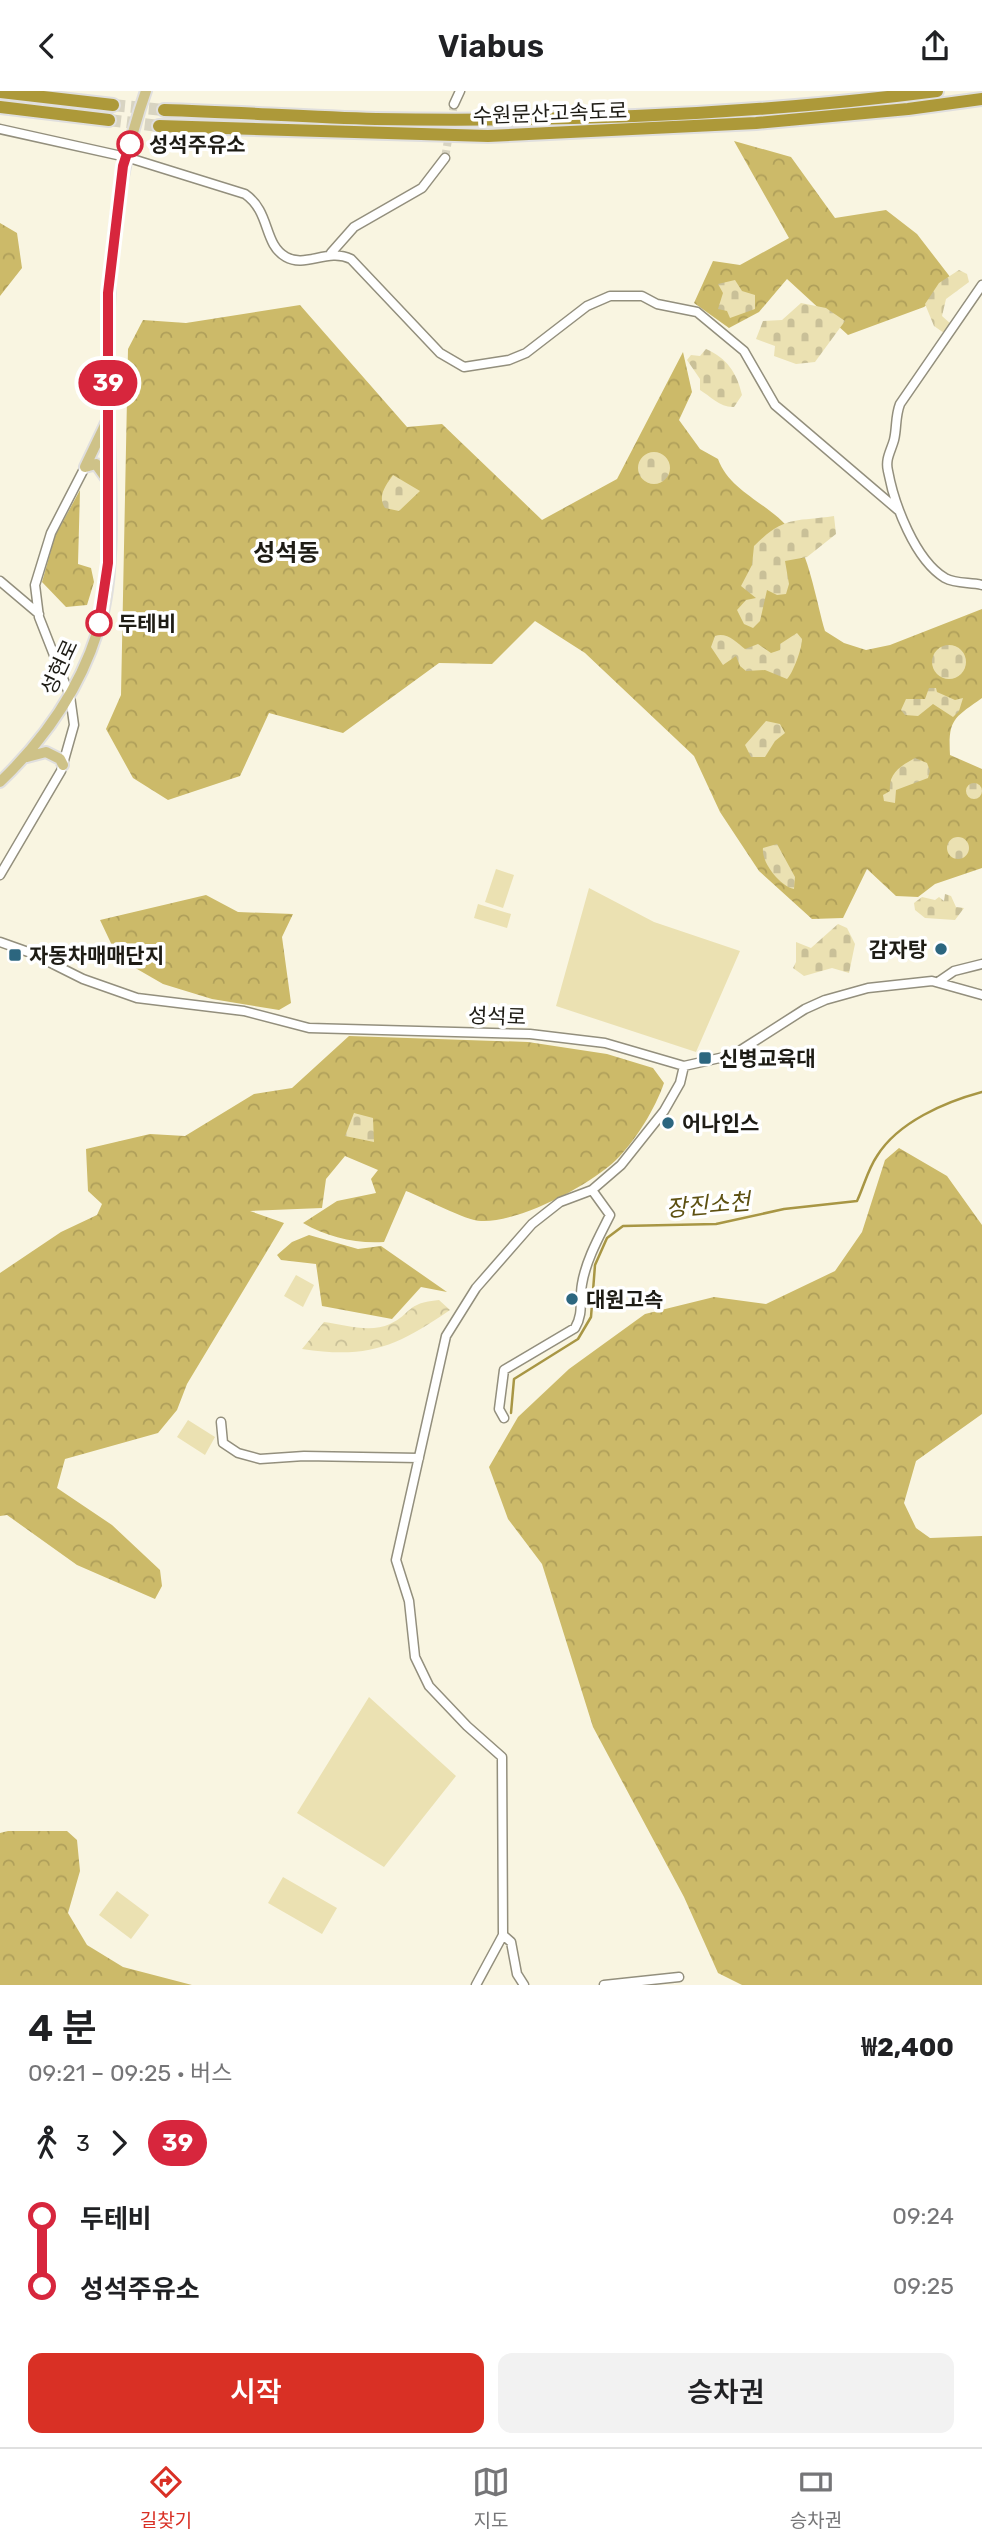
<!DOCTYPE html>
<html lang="ko">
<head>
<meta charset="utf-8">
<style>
  :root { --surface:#fff; --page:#f2f2f2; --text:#202124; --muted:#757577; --line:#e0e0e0; --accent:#d93025 }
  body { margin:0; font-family:Rubik,"Noto Sans KR",sans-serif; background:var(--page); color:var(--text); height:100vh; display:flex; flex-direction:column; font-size:26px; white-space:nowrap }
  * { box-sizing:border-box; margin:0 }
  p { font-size:23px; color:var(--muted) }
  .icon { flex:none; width:38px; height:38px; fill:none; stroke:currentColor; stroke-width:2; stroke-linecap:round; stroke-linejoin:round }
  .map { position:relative; height:1894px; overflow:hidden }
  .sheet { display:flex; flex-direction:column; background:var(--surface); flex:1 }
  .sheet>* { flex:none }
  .badge { padding:0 14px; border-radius:23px; font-size:24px; line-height:46px }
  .map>.badge { position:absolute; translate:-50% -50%; box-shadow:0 0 0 4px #fff }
  .legs { display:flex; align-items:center; gap:10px; height:77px; padding:0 28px; font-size:23px }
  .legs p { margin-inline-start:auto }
  .head { display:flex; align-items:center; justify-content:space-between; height:119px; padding:0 28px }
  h1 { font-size:38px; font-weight:600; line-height:52px }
  .action { display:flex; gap:14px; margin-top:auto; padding:14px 28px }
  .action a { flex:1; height:80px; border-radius:14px; background:var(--accent); color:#fff; font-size:28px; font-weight:600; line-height:80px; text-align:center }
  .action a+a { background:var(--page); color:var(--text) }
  ul { padding:0 28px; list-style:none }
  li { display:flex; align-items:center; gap:24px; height:70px; font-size:26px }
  li i { display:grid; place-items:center; width:10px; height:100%; margin:0 9px; background:currentColor }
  li i::after { content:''; width:18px; height:18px; margin:-9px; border:5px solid; border-radius:50%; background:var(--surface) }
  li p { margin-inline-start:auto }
  li:first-child i { background:linear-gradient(#0000 50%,currentColor 0) }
  li:last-child i { background:linear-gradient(currentColor 50%,#0000 0) }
  header { display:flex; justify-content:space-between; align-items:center; height:91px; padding:0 28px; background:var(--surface); font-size:32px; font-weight:600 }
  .tabs { display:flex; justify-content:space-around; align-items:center; height:98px; border-top:2px solid var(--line); background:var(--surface); font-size:19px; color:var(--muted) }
  .tabs a { display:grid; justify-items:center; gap:4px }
  .tabs .selected { color:var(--accent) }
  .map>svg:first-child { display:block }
  .grass { fill:#ebe1b2 }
  .forest { fill:url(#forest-crowns) }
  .cemetery { fill:url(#cemetery-stones) }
  .park { fill:url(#park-crowns) }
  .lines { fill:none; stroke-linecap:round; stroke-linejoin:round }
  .stream { stroke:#a89644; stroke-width:2.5 }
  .minor-tunnel { stroke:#d8d4c2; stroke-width:8; stroke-dasharray:8 4; stroke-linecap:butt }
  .highway-tunnel { stroke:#d8d4c2; stroke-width:12; stroke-dasharray:12 6; stroke-linecap:butt }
  .minor-casing { stroke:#938f7d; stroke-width:11 }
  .major-casing { stroke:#e0dfde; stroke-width:14 }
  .highway-casing { stroke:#e0dfde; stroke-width:16 }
  .minor { stroke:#fff; stroke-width:8 }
  .major { stroke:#cec288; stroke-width:10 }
  .highway { stroke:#ad9939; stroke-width:12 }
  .line-1-casing { stroke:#fff; stroke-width:16 }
  .line-1 { stroke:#d7263d; stroke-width:10 }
  .stop-1-dot { fill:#fff; stroke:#d7263d; stroke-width:3.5 }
  .poi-dot { fill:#2c667f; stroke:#fff; stroke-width:2.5 }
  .labels { text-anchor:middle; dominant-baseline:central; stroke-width:7; stroke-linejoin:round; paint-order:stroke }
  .street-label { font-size:21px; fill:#1e1c15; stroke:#fff }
  .stop-label { font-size:21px; font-weight:bold; fill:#1e1c15; stroke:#fff; text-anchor:start }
  .poi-label { font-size:21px; font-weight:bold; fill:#1e1c15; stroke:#fff; text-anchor:start }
  .water-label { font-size:23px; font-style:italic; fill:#5d5011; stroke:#fff }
  .quarter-label { font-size:24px; font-weight:bold; fill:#1e1c15; stroke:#fff }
</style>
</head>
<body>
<header><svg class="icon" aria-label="back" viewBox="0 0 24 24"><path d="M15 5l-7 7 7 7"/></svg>Viabus<svg class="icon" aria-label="share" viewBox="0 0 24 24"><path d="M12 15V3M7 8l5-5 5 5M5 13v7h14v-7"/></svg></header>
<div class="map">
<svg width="982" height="1894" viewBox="0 0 982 1894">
  <defs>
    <pattern id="forest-crowns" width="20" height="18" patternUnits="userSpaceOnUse" patternTransform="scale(1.75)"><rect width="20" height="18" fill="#ccba69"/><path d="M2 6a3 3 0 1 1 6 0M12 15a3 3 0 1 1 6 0" fill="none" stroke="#af9f5a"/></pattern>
    <pattern id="cemetery-stones" width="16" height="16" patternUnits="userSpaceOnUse" patternTransform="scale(1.75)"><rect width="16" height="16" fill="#ebe1b2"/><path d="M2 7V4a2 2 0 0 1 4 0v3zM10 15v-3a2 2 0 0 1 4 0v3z" fill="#c9c098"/></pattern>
    <pattern id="park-crowns" width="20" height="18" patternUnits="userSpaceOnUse" patternTransform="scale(1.75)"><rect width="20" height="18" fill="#ebe1b2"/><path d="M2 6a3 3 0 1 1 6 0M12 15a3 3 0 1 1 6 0" fill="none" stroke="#c9c098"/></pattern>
  </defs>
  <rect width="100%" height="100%" fill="#f9f5e1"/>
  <path class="grass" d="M496 778 514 784 503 817 485 811Z
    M589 797 654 831 740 860 696 961 556 915Z
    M478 813 511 823 507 837 474 827Z
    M296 1184 314 1194 303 1216 284 1205Z
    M188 1329 215 1346 205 1364 177 1346Z
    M369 1606 456 1685 384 1776 297 1722Z
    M283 1786 337 1817 322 1843 268 1812Z
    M117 1800 149 1824 131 1848 99 1824Z"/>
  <path class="forest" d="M734 50 791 66 835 127 886 119 917 143 954 191 924 216 848 244 787 188 759 221 729 237 694 212 713 170 740 174 789 147Z
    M0 132 17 142 22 177 0 205Z
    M300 214 407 336 442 333 542 429 617 388 683 261 692 301 679 329 700 358 718 368C731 404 775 413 796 447 810 470 817 513 825 540L844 552 866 559 890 554 982 518V607C954 627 948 628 950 664L982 678V777L935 793 918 806 896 805 867 778 843 827 812 828 759 780 720 721 694 665 585 562 535 530 492 573 439 572 343 642 269 622 240 685 168 709 133 687 106 638 121 604 128 258 143 229 186 232Z
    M80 399 78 473 91 477 94 491 87 514 66 516 42 491 55 445Z
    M206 804 238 821 293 823 282 846 291 912 279 919 212 908 163 893 118 867 100 829Z
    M349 945 528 951 607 963 653 977 664 992C655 1018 636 1049 616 1069 589 1095 518 1132 481 1130 466 1130 422 1106 406 1100L384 1151C356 1153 327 1146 303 1132L337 1110 376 1102 371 1088 378 1079 345 1065 326 1088 322 1117 250 1120 284 1132 187 1293 177 1319 158 1342 65 1368 57 1397 112 1434 160 1479 162 1495 155 1508 77 1474 7 1424 0 1425V1182L61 1141 97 1124 102 1113 88 1100 86 1058 150 1043 185 1045 254 1003 292 997Z
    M899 1057 947 1085 982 1134V1323L916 1370 904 1412 916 1437 930 1447 982 1445V1894H742L718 1882 684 1806 593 1636 542 1473 508 1428 489 1376 518 1326 569 1278 645 1223 714 1206 766 1213 835 1180 862 1141 885 1069Z
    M309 1144 358 1158 381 1155 447 1201 421 1196 392 1228 322 1215 316 1173 281 1169 277 1164 292 1151Z
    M8 1740H67L77 1749 80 1780 68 1822 87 1854 123 1876 192 1894H0V1742Z"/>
  <path class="cemetery" d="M959 179 967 183 969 191 946 208 942 225 952 234 944 242 934 235 925 213 939 192Z
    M735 189 742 200 755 204V218L730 227 727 220 718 218 723 202 718 193Z
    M801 212 826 217 845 230 815 271 796 273 774 265 775 255 756 248 763 230 782 229Z
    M706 258C727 267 737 282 742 304L734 316C721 317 710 305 700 299V288L687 269 691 264 700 265Z
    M638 377a16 16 0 1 1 32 0a16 16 0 1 1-32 0Z
    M393 384 420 400 399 420 385 417C377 405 386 394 393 384Z
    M834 425 836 443 807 466 785 470 789 493 786 503 777 504 767 499 760 530 753 537 744 533 737 519 746 509 756 507 741 495 752 474 754 455C785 424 795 431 834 425Z
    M797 542 802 548C802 558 793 582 787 588L765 579 746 580 740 575 736 565 723 574 711 556 715 545C727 541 736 551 745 558L758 553 771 562 780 559V553Z
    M932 571a17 17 0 1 1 34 0a17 17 0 1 1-34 0Z
    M929 597H936L937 601 955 609 963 607 959 620 953 626 933 613 918 625 905 624 901 619 906 608H925Z
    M766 630 780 633 785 642 775 650 765 666H751L745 654Z
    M915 667 927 672 930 680 928 687 896 699 895 712 884 710 883 704 890 700C888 682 902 674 915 667Z
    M966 700a8 8 0 1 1 16 0a8 8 0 1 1-16 0Z
    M947 757a11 11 0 1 1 22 0a11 11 0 1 1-22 0Z
    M777 753 795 786 794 798C780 795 761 771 763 757Z
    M945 803 951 805 956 816 964 817 955 829 925 827 915 819 914 812 922 806 935 809 939 806 944 810Z
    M838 833 847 837 855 853 849 882 832 877 804 885 793 877 796 871V851L811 857Z
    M354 1022 373 1027 374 1051 345 1045Z"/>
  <path class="park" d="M439 1209 450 1219C396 1256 368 1268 302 1258L324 1231C345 1234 370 1242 390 1233 412 1223 405 1212 439 1209Z"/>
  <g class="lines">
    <path class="stream" d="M511 1322 514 1288 578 1248 591 1226 595 1174 607 1147 623 1135 716 1133 784 1118 857 1110C864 1095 868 1078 877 1065 898 1031 945 1011 982 1001"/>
    <path class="minor-tunnel" d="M445 67 454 13"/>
    <path class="highway-tunnel" d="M113 14 164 19
      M109 29 159 35"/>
    <g class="minor-casing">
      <path id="minor" d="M454 13 460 0
        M0 38 126 66 245 103C271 121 263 153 286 166 305 177 328 157 351 168L440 262 464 276 509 269 526 262 587 215 610 205H642L657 213 697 221 744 260 775 314 898 419
        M331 162 354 136 422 97 445 67
        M982 194 900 313C895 326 897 337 894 349 891 360 885 368 888 380 894 413 915 469 945 487 956 493 970 491 982 494
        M0 490 39 523
        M0 784 61 680 74 634 70 605 39 526 35 494 51 442 85 376
        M0 851 31 862 83 888 137 907 244 920 309 937 530 943 605 952 684 975 733 964 805 918 825 909 868 897 932 890 982 904
        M938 891 954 880 982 873
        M504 1327 499 1318 504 1279 575 1237C584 1222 579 1209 582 1193 586 1169 599 1146 610 1124L592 1099
        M221 1331 223 1352 238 1362 260 1368 304 1365 419 1367
        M503 1844 511 1851 517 1883 524 1894
        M476 1894 503 1844 502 1666 467 1635 429 1595 415 1566 409 1510 396 1469 446 1245 476 1197 532 1133 560 1111 592 1099 621 1074 664 1020 680 992 684 975
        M604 1894 679 1886"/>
    </g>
    <g class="major-casing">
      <path id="major" d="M106 332 85 376 96 373 108 390
        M27 666 46 661 60 668 63 674
        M0 691C49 644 87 587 103 521 115 469 110 394 109 341 106 226 107 109 146 0"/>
    </g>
    <g class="highway-casing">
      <path id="highway" d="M0 1 113 14
        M0 16 109 29
        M164 19C235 21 305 26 376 28 562 31 752 24 937 0
        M159 35 488 45 756 32 908 18 982 8"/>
    </g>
    <use href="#minor" class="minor"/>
    <use href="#major" class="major"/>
    <use href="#highway" class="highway"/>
  </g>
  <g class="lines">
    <g class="line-1-casing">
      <path id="line-1" d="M99 532 108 472V202L123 75 130 53"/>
    </g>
    <use href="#line-1" class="line-1"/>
  </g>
  <g class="stop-1-dot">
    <circle cx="130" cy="53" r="12"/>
    <circle cx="99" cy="532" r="12"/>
  </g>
  <g class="poi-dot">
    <circle cx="941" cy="858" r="7"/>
    <rect x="8" y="857" width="14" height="14" rx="3.5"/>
    <rect x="698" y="960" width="14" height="14" rx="3.5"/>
    <circle cx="668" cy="1032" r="7"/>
    <circle cx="572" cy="1208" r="7"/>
  </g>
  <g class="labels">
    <g class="street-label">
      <text transform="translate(550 22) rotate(-2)">수원문산고속도로</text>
      <text transform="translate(59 576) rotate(-65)">성현로</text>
      <text transform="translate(497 925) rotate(2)">성석로</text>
    </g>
    <g class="stop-label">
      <text x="149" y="53">성석주유소</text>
      <text x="118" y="532">두테비</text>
    </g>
    <g class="poi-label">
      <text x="927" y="858" text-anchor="end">감자탕</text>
      <text x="29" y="864">자동차매매단지</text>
      <text x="719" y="967">신병교육대</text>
      <text x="682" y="1032">어나인스</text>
      <text x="586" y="1208">대원고속</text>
    </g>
    <g class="water-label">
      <text transform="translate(708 1114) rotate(-5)">장진소천</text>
    </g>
    <g class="quarter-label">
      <text x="286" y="462">성석동</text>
    </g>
  </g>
</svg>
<b class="badge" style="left:108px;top:292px;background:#d7263d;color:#fff">39</b>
</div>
<section class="sheet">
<div class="head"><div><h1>4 분</h1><p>09:21 – 09:25 · 버스</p></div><b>₩2,400</b></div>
<div class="legs"><svg class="icon" aria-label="walk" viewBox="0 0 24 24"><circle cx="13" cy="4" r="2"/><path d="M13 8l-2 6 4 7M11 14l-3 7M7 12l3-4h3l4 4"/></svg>3<svg class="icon" aria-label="forward" viewBox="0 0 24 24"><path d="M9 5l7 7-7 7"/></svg><b class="badge" style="background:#d7263d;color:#fff">39</b></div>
<ul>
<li><i style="color:#d7263d"></i><b>두테비</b><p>09:24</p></li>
<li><i style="color:#d7263d"></i><b>성석주유소</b><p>09:25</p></li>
</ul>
<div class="action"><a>시작</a><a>승차권</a></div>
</section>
<nav class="tabs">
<a class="selected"><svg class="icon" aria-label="directions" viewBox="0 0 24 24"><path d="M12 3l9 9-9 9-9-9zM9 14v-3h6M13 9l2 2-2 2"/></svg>길찾기</a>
<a><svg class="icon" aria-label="map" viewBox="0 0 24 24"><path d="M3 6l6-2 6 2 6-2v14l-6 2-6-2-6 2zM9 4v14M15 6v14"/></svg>지도</a>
<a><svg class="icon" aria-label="tickets" viewBox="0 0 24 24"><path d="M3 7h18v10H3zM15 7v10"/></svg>승차권</a>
</nav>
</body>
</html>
